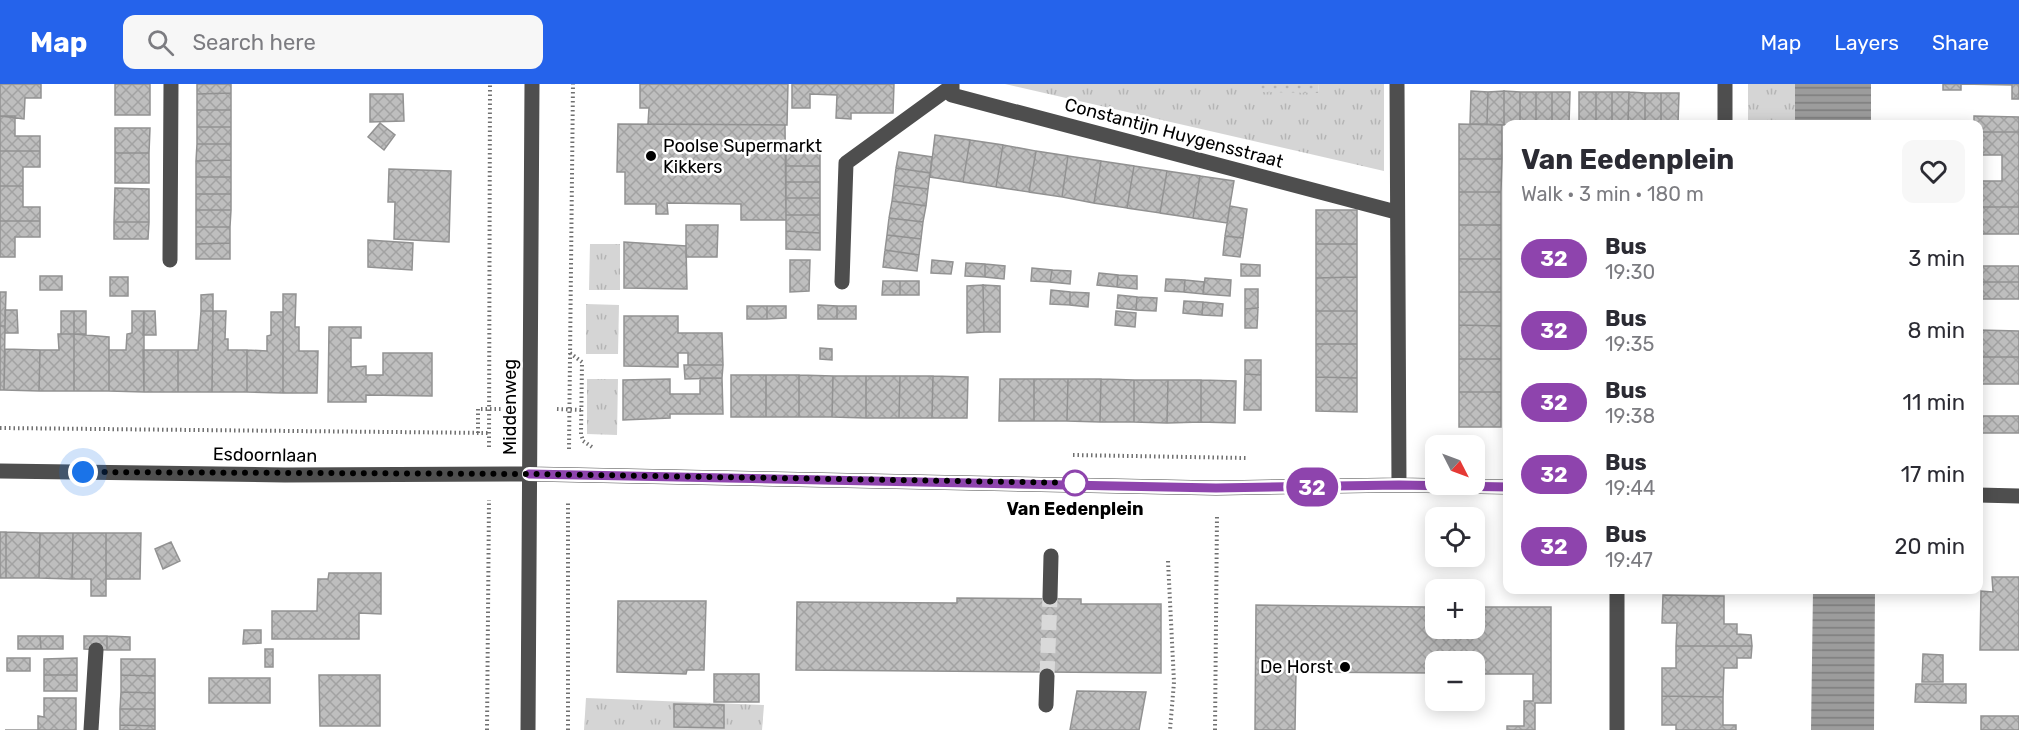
<!DOCTYPE html>
<html lang="en">
<head>
<meta charset="utf-8">
<style>
  :root { --surface:#fff; --page:#f7f7f7; --text:#2b2b33; --muted:#7c7c81; --accent:#2563eb }
  body { margin:0; font-family:Rubik,sans-serif; background:var(--page); color:var(--text); height:100vh; display:flex; flex-direction:column; font-size:22px; white-space:nowrap }
  * { box-sizing:border-box; margin:0 }
  p { font-size:20px; color:var(--muted) }
  .icon { flex:none; width:33px; height:33px; fill:none; stroke:currentColor; stroke-width:2; stroke-linecap:round; stroke-linejoin:round }
  .map { position:relative; flex:1; overflow:hidden }
  .sheet { position:absolute; left:1503px; top:36px; width:480px; height:474px; display:flex; flex-direction:column; background:var(--surface); border-radius:12px; box-shadow:0 3px 15px #0003 }
  .sheet>* { flex:none }
  .badge { padding:0 12px; border-radius:20px; font-size:21px; line-height:39px }
  .needle { width:39px; rotate:132deg }
  .controls { position:absolute; left:1425px; top:351px; display:grid; gap:12px }
  .controls a { display:grid; place-items:center; width:60px; height:60px; border-radius:12px; background:var(--surface); box-shadow:0 3px 15px #0003; font-size:30px }
  .you { position:absolute; width:30px; height:30px; margin:-15px; border:4px solid #fff; border-radius:50%; background:#1a73e8; box-shadow:0 0 0 9px #1a73e833 }
  .map>.badge { position:absolute; translate:-50% -50%; box-shadow:0 0 0 3px #fff }
  .round { display:grid; place-items:center; flex:none; width:63px; height:63px; border-radius:12px; background:var(--page) }
  .headline { display:flex; align-items:center; justify-content:space-between; height:102px; padding:0 18px }
  h1 { font-size:28px; font-weight:700; line-height:45px }
  ul { padding:0; list-style:none }
  li { display:flex; align-items:center; gap:18px; height:72px; padding:0 18px }
  li div { flex:1 }
  li b { display:block; font-size:22px }
  li em { font-style:normal }
  li .badge { min-width:66px; font-weight:700; text-align:center }
  header { display:flex; align-items:center; gap:36px; box-sizing:border-box; height:84px; padding:0 30px; background:var(--accent); color:#fff }
  header strong { font-size:28px }
  nav { display:flex; gap:33px; margin-inline-start:auto; font-size:21px }
  .search { width:420px; height:54px; background:var(--page); display:flex; align-items:center; gap:15px; box-sizing:border-box; padding:0 21px; border-radius:12px; color:var(--muted); font-size:22px }
  .map>svg:first-child { display:block }
  .grass { fill:url(#grass-tufts) }
  .park { fill:url(#park-dots) }
  .water { fill:url(#water-rules) }
  .building { fill:url(#building-cross-hatch); stroke:#929292; stroke-width:1.5 }
  .lines { fill:none; stroke-linecap:round; stroke-linejoin:round }
  .minor-tunnel { stroke:#d9d9d9; stroke-width:15; stroke-dasharray:15 8; stroke-linecap:butt }
  .path { stroke:#707070; stroke-width:4; stroke-dasharray:1.5 3; stroke-linecap:butt }
  .minor { stroke:#4e4e4e; stroke-width:15 }
  .line-casing { stroke:#fff; stroke-width:14 }
  .line { stroke:#8e44ad; stroke-width:9 }
  .walk { stroke:#000; stroke-width:6; stroke-dasharray:0 10.8 }
  .poi-dot { fill:#000; stroke:#fff; stroke-width:2 }
  .stop-dot { fill:#fff; stroke:#8e44ad; stroke-width:3 }
  .labels { text-anchor:middle; dominant-baseline:central; stroke-width:5; stroke-linejoin:round; paint-order:stroke }
  .street-label { font-size:18px; fill:#000; stroke:#fff }
  .poi-label { font-size:18px; fill:#000; stroke:#fff; text-anchor:start }
  .stop-label { font-size:18px; font-weight:bold; fill:#000; stroke:#fff }
</style>
</head>
<body>
<header>
<strong>Map</strong>
<div class="search"><svg class="icon" aria-label="search" viewBox="0 0 24 24"><circle cx="10" cy="10" r="6"/><path d="M15 15l6 6"/></svg>Search here</div>
<nav><a>Map</a><a>Layers</a><a>Share</a></nav>
</header>
<div class="map">
<svg width="2019" height="646" viewBox="0 0 2019 646">
  <defs>
    <pattern id="grass-tufts" width="24" height="20" patternUnits="userSpaceOnUse" patternTransform="scale(1.5)"><rect width="24" height="20" fill="#d5d5d5"/><path d="M3 7l-1-3M5 7V3M7 7l1-3M15 17l-1-3M17 17v-4M19 17l1-3" fill="none" stroke="#b5b5b5"/></pattern>
    <pattern id="park-dots" width="8" height="8" patternUnits="userSpaceOnUse" patternTransform="scale(1.5)"><rect width="8" height="8" fill="#d5d5d5"/><path d="M2 2h.1M6 6h.1" fill="none" stroke="#b5b5b5" stroke-width="1.8" stroke-linecap="round"/></pattern>
    <pattern id="water-rules" width="6" height="5" patternUnits="userSpaceOnUse" patternTransform="scale(1.5)"><rect width="6" height="5" fill="#9c9c9c"/><path d="M0 2.5h6" fill="none" stroke="#7d7d7d"/></pattern>
    <pattern id="building-cross-hatch" width="8" height="8" patternUnits="userSpaceOnUse" patternTransform="scale(1.5)"><rect width="8" height="8" fill="#bebebe"/><path d="M0 0l8 8M0 8l8-8" fill="none" stroke="#a2a2a2"/></pattern>
  </defs>
  <rect width="100%" height="100%" fill="#fff"/>
  <path class="grass" d="M1005 0H1261V7L1318 8 1319 0H1384V87Z
    M1748 0H1795V40H1748Z
    M590 160H620V206H589Z
    M586 220 619 221 618 270H586Z
    M587 295H618L617 351 587 350Z
    M586 614 764 621 762 646H584Z"/>
  <path class="park" d="M1261 0H1319L1318 9 1261 8Z"/>
  <path class="water" d="M1795 0H1871V40H1795Z
    M1813 506H1875L1874 646H1811Z"/>
  <path class="building" d="M0 0H41V14H25L24 35 0 32Z
    M115 0H150V31H115Z
    M197 0H231V9L197 10Z
    M640 0H788L787 41 648 40 649 24H640Z
    M792 0H894L893 29H851V35L836 34 837 11 810 10V24H792Z
    M1943 0H2019V15H2012V1L1961 0V6H1943Z
    M1471 7 1488 8 1487 40H1470Z
    M1504 7 1520 8V40L1504 41Z
    M1504 7V41L1487 40 1488 8Z
    M1520 8H1536V40H1520Z
    M1536 8H1552V40H1536Z
    M1552 8H1570L1569 40H1552Z
    M1579 8H1596V40H1579Z
    M1596 8H1612V40H1596Z
    M1612 8H1629L1628 40H1612Z
    M1629 8 1645 9V40H1628Z
    M231 9V26H197V10Z
    M1645 9H1661V40H1645Z
    M1661 9H1679L1678 40H1661Z
    M370 10H403L404 37 370 38Z
    M197 26H231V43H197Z
    M0 32H15V52H40V67H0Z
    M1974 32 2019 33V48H1978V40H1974Z
    M380 39 395 51 384 66 368 53Z
    M618 40 785 41 786 136H741V120L667 119 668 130H656V120H625V88H617Z
    M1459 40 1502 41V75H1459Z
    M197 43H231V60H197Z
    M115 44H150L149 69H115Z
    M1978 48H2019V123H1978V97H2002V71H1978Z
    M935 51 970 56 963 98 930 93Z
    M970 56 1003 61 996 103 963 98Z
    M197 60H231V76L196 77Z
    M1003 61 1036 67 1029 108 996 103Z
    M786 66H820V82H786Z
    M0 67H40V83H23V102H0Z
    M1036 67 1068 72 1062 113 1029 108Z
    M899 68 932 73 930 89 896 84Z
    M115 69H149V99H115Z
    M1068 72 1101 77 1094 119 1062 113Z
    M1459 75H1502L1501 108H1459Z
    M231 76V93H196V77Z
    M1101 77 1134 82 1127 124 1094 119Z
    M786 82H820V98H786Z
    M1134 82 1167 87 1160 129 1127 124Z
    M896 84 930 89 928 105 894 101Z
    M389 85 451 87 449 158 394 155 395 118H388Z
    M1167 87 1200 92 1193 134 1160 129Z
    M1200 92 1234 97 1227 139 1193 134Z
    M196 93H231V110H196Z
    M786 98H820V114H786Z
    M894 101 928 105 926 122 892 117Z
    M0 102H23V123H40V137H0Z
    M115 104 149 105V138H114Z
    M1459 108H1501V141H1459Z
    M196 110H231V126H196Z
    M786 114H820V131H786Z
    M892 117 926 122 923 138 889 134Z
    M1230 122 1247 125 1243 154 1225 152Z
    M1978 123H2019V150H1978Z
    M196 126H231L230 143H196Z
    M1316 126H1357V160H1316Z
    M786 131H820V149L786 147Z
    M889 134 923 138 921 155 887 151Z
    M0 137H40V153H15V173H0Z
    M114 138H149L148 155H114Z
    M686 141H718L717 173H686Z
    M1459 141H1501V175H1459Z
    M196 143H230V159L196 160Z
    M786 147 820 149V166L786 165Z
    M887 151 921 155 919 171 885 166Z
    M1225 152 1243 154 1240 173 1223 171Z
    M368 156 413 159 412 186 368 183Z
    M624 158 686 162 687 205 624 204Z
    M230 159V175H196V160Z
    M1316 160H1357V193L1316 194Z
    M885 166 919 171 917 187 883 183Z
    M1459 175H1501V208H1459Z
    M790 176H810L809 207 790 208Z
    M932 176 953 178 951 190 931 189Z
    M966 179 985 180V193L965 192Z
    M985 180 1005 182 1004 195 985 193Z
    M1241 180 1260 181V192H1241Z
    M1979 182H2019V198H1979Z
    M1032 184 1052 186 1050 198 1031 197Z
    M1052 186 1071 187 1070 200 1050 198Z
    M1099 189 1118 191 1117 203 1097 201Z
    M1118 191 1137 192V205L1117 203Z
    M40 192H62V206H40Z
    M110 193H128V212H110Z
    M1357 193V227H1316V194Z
    M1205 194 1231 196 1230 212 1203 210Z
    M1166 195 1185 196 1184 208 1165 207Z
    M1185 196 1204 198 1203 210 1184 208Z
    M883 197H900V211H882Z
    M900 197H919V211H900Z
    M1979 198H2019V215H1979Z
    M983 201 984 248 967 249V202Z
    M983 201 1000 202V248H984Z
    M1245 205H1258V224L1245 225Z
    M1051 206 1070 208V221L1050 220Z
    M0 208H6L5 242H0Z
    M1070 208 1089 209 1088 223 1070 221Z
    M1459 208H1501V242L1459 241Z
    M213 210V227H201V211Z
    M283 210H296L295 243H299V267H318L317 309H283Z
    M1118 211 1137 213 1136 226 1117 224Z
    M1137 213 1157 214 1156 227 1136 226Z
    M1184 217 1203 218 1202 231 1183 229Z
    M1203 218 1223 220 1222 232 1202 231Z
    M818 221 837 222V235H818Z
    M747 222H767V235H747Z
    M767 222H786V234L767 235Z
    M837 222H856V235H837Z
    M1258 224 1257 244H1245V225Z
    M5 226H17L18 249H5Z
    M61 227H74V250H61Z
    M74 227H86V250H74Z
    M132 227H144V308L109 307V266H126L127 250 132 249Z
    M144 227H155L156 251H143Z
    M201 227H213L212 308H178V266H198Z
    M213 227H226L225 255H228V266H247V308H212Z
    M1116 227 1136 229 1135 243 1115 241Z
    M1316 227H1357V260H1316Z
    M271 228H283V309L247 308V266L267 267V252L271 251Z
    M624 232H678V249H722L723 281H688V269H678V283L624 282Z
    M1459 241 1501 242V275H1459Z
    M0 242H5L4 306H0Z
    M329 243H361V254H351V283L366 282V291H383V269H432V312L366 311V318H328Z
    M1978 246 2019 247V273H1978Z
    M58 250H74V307H39L40 266H59Z
    M74 250 109 253V307H74Z
    M1316 260H1357V294L1316 293Z
    M820 264 832 265V276L820 275Z
    M5 265 40 266 39 307 4 306Z
    M143 266H178V308H144Z
    M1978 273H2019V300H1978Z
    M1459 275H1501V308H1459Z
    M1245 276H1261V291L1245 290Z
    M684 281H723L722 294 685 295Z
    M1245 290 1261 291V326H1244Z
    M731 291H766V333H731Z
    M766 291H799V333H766Z
    M799 291 833 292 832 333H799Z
    M833 292H866V334L832 333Z
    M866 292H900L899 334H866Z
    M900 292H933L932 334H899Z
    M933 292 968 293 967 334H932Z
    M1316 293 1357 294V328L1316 327Z
    M700 294H722L723 330H670V334L623 336V296L670 295V310H700Z
    M1000 295H1034V337H999Z
    M1034 295H1068L1067 337H1034Z
    M1068 295H1101L1100 338 1067 337Z
    M1101 295 1134 296V338H1100Z
    M1134 296H1168L1167 339 1134 338Z
    M1168 296H1201V338L1167 339Z
    M1201 296 1236 297 1235 339 1201 338Z
    M1459 308H1501V343H1459Z
    M1979 332H2019V349H1979Z
    M0 448H6V494H0Z
    M6 448 40 449 39 494H6Z
    M40 449H73L72 495 39 494Z
    M73 449H106V512H91V495H72Z
    M106 449H141L140 495H106Z
    M171 458 180 477 163 485 155 465Z
    M329 489H381V530L359 529V555H272V527H317L318 495H328Z
    M1992 493H2019V566H1980L1981 507 1993 508Z
    M1663 511 1724 512V540H1737V550L1751 551 1752 562H1676L1677 539H1662Z
    M957 514 1081 515V520H1161V589L796 586 797 518 957 519Z
    M618 517H706L704 586H687L686 590 617 588Z
    M1429 517H1436V544H1474V523H1551V619H1535V646H1507V642H1524V617H1533V590H1474V578H1436V589L1296 588 1295 646H1255L1256 521 1428 523Z
    M244 546H261V559L243 560Z
    M18 552H40L41 565H18Z
    M40 552H63V565H41Z
    M84 552H107V566L84 565Z
    M107 552 130 553V566H107Z
    M1676 562H1752L1751 574H1737V584H1724L1723 613 1662 612V584H1676Z
    M265 565H273V583H265Z
    M1923 570 1943 571V598H1922Z
    M7 574H30V587H7Z
    M77 574V591H44V575Z
    M121 575H155V592L121 591Z
    M714 590H759V618H714Z
    M44 591H77V607H44Z
    M121 591 155 592V609L121 608Z
    M319 591H380V642H320Z
    M209 594H270V619H209Z
    M1916 600H1966V619L1915 618Z
    M1077 607 1146 608 1139 646H1070Z
    M121 608 155 609V625H120Z
    M1662 612 1723 613V641H1736V646H1676V641H1662Z
    M44 614H76V646H5H38V632L44 633Z
    M674 620 724 621V644L674 643Z
    M120 625H155V642L120 641Z
    M1981 632H2019V646H1981Z
    M120 641 155 642V646H120Z"/>
  <g class="lines">
    <path class="minor-tunnel" d="M1047 592 1050 513"/>
    <path class="path" d="M570 269 582 278 581 350 583 357 592 363
      M557 325 581 326
      M0 344 489 349
      M478 349V325H503
      M489 363 490 0
      M569 365 573 0
      M1073 371 1246 374
      M1168 477 1174 598 1170 646
      M487 646 489 416
      M568 646V418
      M1215 646 1217 431"/>
    <path class="minor" d="M952 0V11L1396 128
      M1397 0 1399 401
      M1725 40V0
      M170 176 171 0
      M842 198 846 79 952 2
      M0 387 285 391 529 390 1216 404 1399 401 1508 403
      M1978 411 2019 412
      M1050 513 1051 472
      M1046 621 1047 592
      M91 646 96 566
      M528 646 532 0
      M1617 646V506"/>
  </g>
  <g class="lines">
    <g class="line-casing">
      <path id="line" d="M529 390 1216 404 1399 401 1508 403"/>
    </g>
    <use href="#line" class="line"/>
    <path class="walk" d="M83 388 529 390 1078 399H1075"/>
  </g>
  <g class="poi-dot">
    <circle cx="651" cy="72" r="6"/>
    <circle cx="1345" cy="583" r="6"/>
  </g>
  <circle class="stop-dot" cx="1075" cy="399" r="12"/>
  <g class="labels">
    <g class="street-label">
      <text transform="translate(1174 49) rotate(15)">Constantijn Huygensstraat</text>
      <text transform="translate(510 323) rotate(-90)">Middenweg</text>
      <text transform="translate(265 371) rotate(1)">Esdoornlaan</text>
    </g>
    <g class="poi-label">
      <text x="663" y="62">Poolse Supermarkt<tspan x="663" dy="21">Kikkers</tspan></text>
      <text x="1333" y="583" text-anchor="end">De Horst</text>
    </g>
    <g class="stop-label">
      <text x="1075" y="425">Van Eedenplein</text>
    </g>
  </g>
</svg>
<div class="controls">
<a><svg class="needle" viewBox="-14 -14 28 28"><path d="M0-13l5 13h-10z" fill="#e53935"/><path d="M0 13l5-13h-10z" fill="#7c7c81"/></svg></a>
<a><svg class="icon" aria-label="locate" viewBox="0 0 24 24"><circle cx="12" cy="12" r="6"/><path d="M12 2v4M12 18v4M2 12h4M18 12h4"/></svg></a>
<a>+</a>
<a>−</a>
</div>
<div class="you" style="left:83px;top:388px"></div>
<b class="badge" style="left:1312px;top:403px;background:#8e44ad;color:#fff">32</b>
<section class="sheet">
<div class="headline"><div><h1>Van Eedenplein</h1><p>Walk · 3 min · 180 m</p></div><a class="round"><svg class="icon" aria-label="heart" viewBox="0 0 24 24"><path d="M12 20l-8-8c-3-5 5-10 8-4 3-6 11-1 8 4z"/></svg></a></div>
<ul>
<li><span class="badge" style="background:#8e44ad;color:#fff">32</span><div><b>Bus</b><p>19:30</p></div><em>3 min</em></li>
<li><span class="badge" style="background:#8e44ad;color:#fff">32</span><div><b>Bus</b><p>19:35</p></div><em>8 min</em></li>
<li><span class="badge" style="background:#8e44ad;color:#fff">32</span><div><b>Bus</b><p>19:38</p></div><em>11 min</em></li>
<li><span class="badge" style="background:#8e44ad;color:#fff">32</span><div><b>Bus</b><p>19:44</p></div><em>17 min</em></li>
<li><span class="badge" style="background:#8e44ad;color:#fff">32</span><div><b>Bus</b><p>19:47</p></div><em>20 min</em></li>
</ul>
</section>
</div>
</body>
</html>
